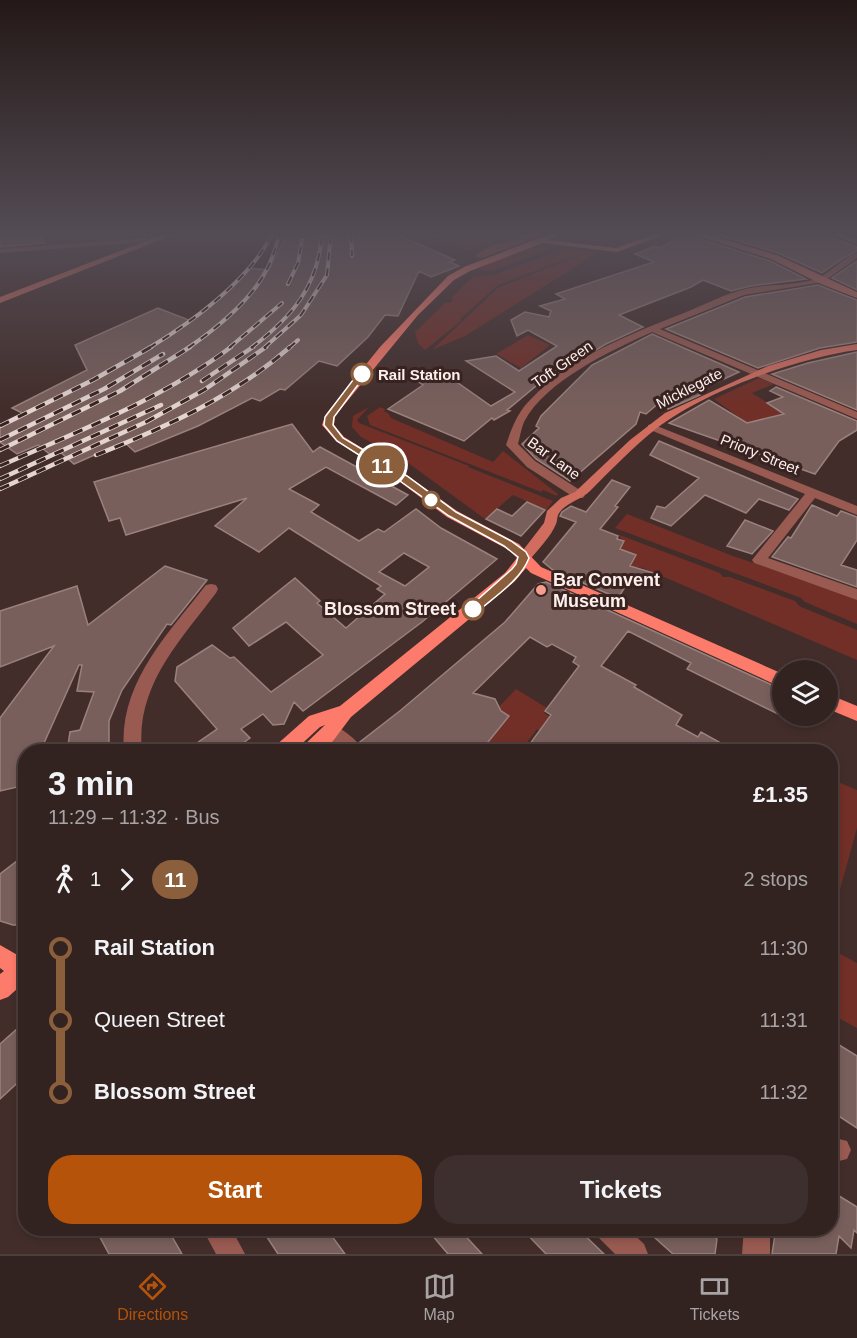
<!DOCTYPE html>
<html lang="en">
<head>
<meta charset="utf-8">
<style>
  :root { --surface:#322220; --page:#3d2f2d; --text:#f1f3f6; --muted:#a8a4a5; --line:#4d3f3e; --accent:#b45309 }
  body { margin:0; font-family:Arial,sans-serif; background:var(--page); color:var(--text); height:100vh; display:flex; flex-direction:column; font-size:22px; white-space:nowrap }
  * { box-sizing:border-box; margin:0 }
  p { font-size:20px; color:var(--muted) }
  .icon { flex:none; width:33px; height:33px; fill:none; stroke:currentColor; stroke-width:2; stroke-linecap:round; stroke-linejoin:round }
  .map { position:relative; flex:1; overflow:hidden }
  .drawer { position:absolute; left:18px; top:744px; width:820px; height:492px; display:flex; flex-direction:column; background:var(--surface); border-radius:24px; box-shadow:0 3px 9px #0003,0 0 0 2px var(--line) }
  .drawer>* { flex:none }
  .badge { padding:0 12px; border-radius:20px; font-size:21px; line-height:39px }
  .tools { position:absolute; left:772px; top:660px; display:grid; gap:12px }
  .tools a { display:grid; place-items:center; width:66px; height:66px; border-radius:50%; background:var(--surface); box-shadow:0 3px 9px #0003,0 0 0 2px var(--line); font-size:30px }
  .map>.badge { position:absolute; translate:-50% -50%; box-shadow:0 0 0 3px #fff }
  .legs { display:flex; align-items:center; gap:9px; height:66px; padding:0 30px; font-size:20px }
  .legs p { margin-inline-start:auto }
  .summary { display:flex; align-items:center; justify-content:space-between; height:102px; padding:0 30px }
  h1 { font-size:33px; font-weight:800; line-height:45px }
  .action { display:flex; gap:12px; margin-top:auto; padding:12px 30px }
  .action a { flex:1; height:69px; border-radius:24px; background:var(--accent); color:#fff; font-size:24px; font-weight:800; line-height:69px; text-align:center }
  .action a+a { background:var(--page); color:var(--text) }
  ul { padding:0 30px; list-style:none }
  li { display:flex; align-items:center; gap:21px; height:72px; font-size:22px }
  li i { display:grid; place-items:center; width:9px; height:100%; margin:0 8px; background:currentColor }
  li i::after { content:''; width:15px; height:15px; margin:-8px; border:4px solid; border-radius:50%; background:var(--surface) }
  li p { margin-inline-start:auto }
  li:first-child i { background:linear-gradient(#0000 50%,currentColor 0) }
  li:last-child i { background:linear-gradient(currentColor 50%,#0000 0) }
  .dock { display:flex; justify-content:space-around; align-items:center; height:84px; border-top:2px solid var(--line); background:var(--surface); font-size:16px; color:var(--muted) }
  .dock a { display:grid; justify-items:center; gap:3px }
  .dock .active { color:var(--accent) }
  .map>svg:first-child { display:block }
  .green { fill:#712f27 }
  .forest { fill:#a6463a }
  .building { fill:#785f5b; stroke:#9a817d; stroke-width:1.5; fill-rule:evenodd }
  .lines { fill:none; stroke-linecap:round; stroke-linejoin:round }
  .street { fill:#995a51; fill-rule:evenodd }
  .secondary { fill:#d16d5f; fill-rule:evenodd }
  .primary { fill:#fd7b6a; fill-rule:evenodd }
  .rail-far1-casing { stroke:#e3d4d1; stroke-width:4 }
  .rail-casing { stroke:#e3d4d1; stroke-width:4.5 }
  .rail-far1 { stroke:#382320; stroke-width:2; stroke-dasharray:8; stroke-linecap:butt }
  .rail { stroke:#382320; stroke-width:3; stroke-dasharray:10; stroke-linecap:butt }
  .line-1 { fill:#8b5e3c; stroke:#fff; stroke-width:1.5 }
  .stop-1-dot { fill:#fff; stroke:#8b5e3c; stroke-width:3 }
  .poi-dot { fill:#f59d8f; stroke:#382320; stroke-width:2 }
  .labels { text-anchor:middle; dominant-baseline:central; stroke-width:6; stroke-linejoin:round; paint-order:stroke }
  .far-street-label { font-size:15px; fill:#fdefec; stroke:#382320 }
  .far-stop-label { font-size:15px; font-weight:bold; fill:#fdefec; stroke:#382320; text-anchor:start }
  .poi-label { font-size:18px; font-weight:bold; fill:#fdefec; stroke:#382320; text-anchor:start }
  .stop-label { font-size:18px; font-weight:bold; fill:#fdefec; stroke:#382320; text-anchor:end }
</style>
</head>
<body>
<div class="map">
<svg width="857" height="1254" viewBox="0 0 857 1254">
  <rect width="100%" height="100%" fill="#422d2a"/>
  <path class="green" d="M509 234 498 237 479 236 478 238 496 240 467 251 428 234Z
    M537 246H546L549 250 491 271 480 270 481 267Z
    M564 249 588 251 498 285 460 319 462 320 425 350 418 343 415 332 446 302 450 303 454 299 451 298 473 277 496 274Z
    M590 251 596 254 465 336 432 350 498 288Z
    M528 335 550 345 521 368 496 354Z
    M759 378 774 384 752 393 784 413 747 423 714 399Z
    M369 407 357 420 359 423 469 466 468 467 553 501 546 510 513 495 485 519 404 460 361 437 352 427 353 416Z
    M380 407 385 409 384 411 389 414 391 418 493 462 503 451 558 494 557 496 543 490 541 492 370 425 367 416Z
    M627 514 733 556 857 598V624L805 602 801 598 615 528Z
    M617 534 720 573 723 577H730L795 601 799 606 857 630V660L643 568 630 566 635 555 620 549 624 541Z
    M516 689 547 708 544 713 560 723 549 737 537 729 523 748 528 751 480 752 509 716 497 709Z
    M831 779 857 790V828L831 922Z
    M831 949 857 963V1028L831 1014Z"/>
  <path class="forest" d="M522 234H544L482 258 475 256 491 245 516 240Z"/>
  <path class="building" d="M0 234H43L44 243 0 247Z
    M324 234H396L455 260 450 262 459 266 431 277 419 271 398 316 385 315 368 337 337 366 319 361 285 390 280 389 260 401 252 398 198 426 135 452 124 442 74 464 59 451 51 455 38 445 17 454 0 442V428L26 415 12 408 87 370 75 345 158 308 191 321 231 289 249 268 269 270 285 237Z
    M684 234 770 261 806 279 751 286 731 291 703 280 691 287 619 315 643 327 606 344 559 372 548 376 507 410 510 411 494 420 492 418 464 441 388 409 423 385 417 381 441 371 491 406 515 392 466 361 496 356 519 371 557 346 528 330 517 336 511 320 525 312 549 317 551 311 540 306 565 299 556 294 654 262 635 254 655 246 660 248Z
    M715 234H822L857 247V251L845 257 822 273 778 253Z
    M857 261V290L832 278Z
    M818 285 857 300V342L820 348 758 368 666 329 745 297Z
    M652 334 739 372 696 392 700 395 668 409 660 402 646 414 640 412 636 424 570 481 536 459 522 444 539 428 536 426 541 416 592 365Z
    M857 352V410L772 374 808 363Z
    M776 387 857 421V430L839 441 815 474 669 423 709 400 747 423 784 414 767 403 783 397 770 391Z
    M292 424 313 452 320 447 408 495 396 505 326 467 289 489 319 505 311 512 359 541 378 529 384 532 416 509 441 528 497 559 422 622 303 711 294 702 284 724 273 725 263 714 241 729 250 738 235 749 232 745 222 752H184L217 729 175 681 177 667 212 645 230 658 234 657 271 692 323 655 286 622 249 646 233 628 295 578 320 601 317 603 346 628 385 594 377 589 381 586 289 528 259 552 215 526 247 498 126 535 120 518 109 521 94 482ZM404 553 429 567 405 586 379 572Z
    M659 441 798 499 789 510 759 499 746 513 705 495 671 526 651 518 657 506 665 508 699 478 650 455Z
    M612 480 630 487 615 506 618 507 600 529 618 536 617 539 624 541 620 549 636 555 630 566 660 575 651 588 630 579 618 598 553 570 543 562 576 522 560 516 562 512 571 506 586 512Z
    M527 502 545 510 521 536 486 519 497 509 512 516Z
    M812 505 837 516 841 511 857 517V540L841 565 857 570V587L772 557 788 537 791 538Z
    M745 520 773 531 752 554 727 546Z
    M165 566 207 580 171 625 167 624 122 690 109 721V752H67L70 732 80 730 94 692 77 691 82 665H79L40 752H26V785L0 791V718L54 646 0 667V611L77 586 88 625Z
    M546 582 783 690V701L778 714 687 669 691 663 628 631 601 666 636 685 634 687 682 715 676 725 698 737 701 732 737 752H524L551 715 545 711 579 666 573 662 576 657 552 644 547 647 530 637 473 693 495 699 501 711 509 716 480 752 366 751 360 742 401 710 505 622 538 584Z
    M26 854V925H13L0 921V874Z
    M26 1021V1075L0 1099V1044Z
    M831 1040 857 1056V1128L831 1111Z
    M831 1191 857 1207V1233L854 1230 851 1248 839 1236 836 1254H772L776 1228H832Z
    M95 1228H167L182 1254H109Z
    M261 1228H326L345 1254H278Z
    M426 1228H458L482 1254H448Z
    M521 1228H577L604 1254H546Z
    M644 1228H709L708 1233 717 1239 715 1254H673Z"/>
  <g class="lines">
    <path class="street" d="M833 234H843L857 240V245Z
      M147 238 144 242 0 253V249Z
      M857 253V258L823 282 744 295 660 329 857 412V419L652 332C612 350 545 381 524 422 521 429 520 437 518 444L535 461 583 492 585 495 583 498H575L527 467 506 445C512 427 518 411 532 398 574 354 637 332 691 310 708 303 725 294 742 290 766 283 792 287 815 279 831 274 841 258 857 253Z
      M652 424 857 506V515L815 498 768 558 857 589V600L754 563 752 560 805 494 648 429V425Z
      M211 584 216 585 218 589 216 593C180 641 135 686 142 752H124C118 684 167 635 206 585Z
      M331 724C342 728 359 741 364 752H343L325 736 322 731 325 726Z
      M831 1137 847 1141 851 1150 847 1159 831 1163Z
      M202 1228H231L245 1254H216Z
      M594 1228H627L644 1244 648 1254H615L598 1237Z
      M744 1228H770V1254H742Z"/>
    <path class="secondary" d="M164 234H175L0 303V297Z
      M692 234H705L777 255 857 292V298L821 284 771 259Z
      M857 344V350C797 358 706 391 657 428 633 447 612 469 590 491 581 500 564 503 558 515 557 518 557 522 556 524 551 537 537 550 529 561H519L517 558 544 523 547 511 561 498 575 492 630 440 665 413 768 366 821 350Z"/>
    <path class="primary" d="M550 234H561L549 240 616 248 655 234H667L617 252 543 243 470 271 454 280 418 315 335 416 334 425 344 437 408 476 457 511 519 544 541 567 783 674V688L531 573 526 568 515 581 351 717 333 741 321 752H300L302 747 325 725 320 727 293 752H272L274 747 309 716 340 706 505 573 517 558 509 550 447 517 400 482 336 441 322 425 326 414 380 347 448 276 464 267Z
      M828 694 857 706V721L828 709Z
      M0 945 21 957 26 955V981L8 997 0 1000V974L4 971 0 968Z"/>
    <g class="rail-far1-casing">
      <path id="rail-far1" d="M351 234 352 256
        M288 284 298 263 303 234
        M149 348C192 322 250 280 272 234
        M188 348C217 328 251 301 267 269 273 258 276 245 280 234
        M229 348 282 303
        M251 348C292 317 318 287 322 234
        M264 348 301 315 327 275 331 234
        M289 348 298 340"/>
    </g>
    <g class="rail-casing">
      <path id="rail" d="M202 381 253 347
        M0 426 93 380 151 347
        M0 440 104 389 163 354
        M0 450 120 391 190 347
        M96 455C166 427 233 397 290 347
        M0 466C79 431 162 399 231 347
        M0 479 161 405
        M0 489 146 422 204 390 266 347"/>
    </g>
    <use href="#rail-far1" class="rail-far1"/>
    <use href="#rail" class="rail"/>
  </g>
  <linearGradient id="sky" x2="0" y2="1"><stop stop-color="#241917"/><stop offset="0.57" stop-color="#544c55"/><stop offset="1" stop-color="#544c55" stop-opacity="0"/></linearGradient>
  <rect width="857" height="410" fill="url(#sky)"/>
  <path class="line-1" d="M359 372 366 374 334 417 333 425 343 438 407 476 456 512 511 541 526 552 529 558C521 580 494 597 477 612L473 613 467 609 512 569 516 564 518 557 504 546 449 516 400 481 337 441 324 425 325 417Z"/>
  <g class="stop-1-dot">
    <circle cx="362" cy="374" r="10"/>
    <circle cx="431" cy="500" r="8"/>
    <circle cx="473" cy="609" r="10"/>
  </g>
  <circle class="poi-dot" cx="541" cy="590" r="6"/>
  <g class="labels">
    <g class="far-street-label">
      <text transform="translate(562 364) rotate(-35)">Toft Green</text>
      <text transform="translate(689 388) rotate(-27)">Micklegate</text>
      <text transform="translate(760 454) rotate(22)">Priory Street</text>
      <text transform="translate(554 458) rotate(36)">Bar Lane</text>
    </g>
    <g class="far-stop-label">
      <text x="378" y="374">Rail Station</text>
    </g>
    <g class="poi-label">
      <text x="553" y="580">Bar Convent<tspan x="553" dy="21">Museum</tspan></text>
    </g>
    <g class="stop-label">
      <text x="456" y="609">Blossom Street</text>
    </g>
  </g>
</svg>
<div class="tools">
<a><svg class="icon" aria-label="layers" viewBox="0 0 24 24"><path d="M12 4l9 5-9 5-9-5zM3 14l9 5 9-5"/></svg></a>
</div>
<b class="badge" style="left:382px;top:465px;background:#8b5e3c;color:#fff">11</b>
<section class="drawer">
<div class="summary"><div><h1>3 min</h1><p>11:29 – 11:32 · Bus</p></div><b>£1.35</b></div>
<div class="legs"><svg class="icon" aria-label="walk" viewBox="0 0 24 24"><circle cx="13" cy="4" r="2"/><path d="M13 8l-2 6 4 7M11 14l-3 7M7 12l3-4h3l4 4"/></svg>1<svg class="icon" aria-label="forward" viewBox="0 0 24 24"><path d="M9 5l7 7-7 7"/></svg><b class="badge" style="background:#8b5e3c;color:#fff">11</b><p>2 stops</p></div>
<ul>
<li><i style="color:#8b5e3c"></i><b>Rail Station</b><p>11:30</p></li>
<li><i style="color:#8b5e3c"></i><span>Queen Street</span><p>11:31</p></li>
<li><i style="color:#8b5e3c"></i><b>Blossom Street</b><p>11:32</p></li>
</ul>
<div class="action"><a>Start</a><a>Tickets</a></div>
</section>
</div>
<nav class="dock">
<a class="active"><svg class="icon" aria-label="directions" viewBox="0 0 24 24"><path d="M12 3l9 9-9 9-9-9zM9 14v-3h6M13 9l2 2-2 2"/></svg>Directions</a>
<a><svg class="icon" aria-label="map" viewBox="0 0 24 24"><path d="M3 6l6-2 6 2 6-2v14l-6 2-6-2-6 2zM9 4v14M15 6v14"/></svg>Map</a>
<a><svg class="icon" aria-label="tickets" viewBox="0 0 24 24"><path d="M3 7h18v10H3zM15 7v10"/></svg>Tickets</a>
</nav>
</body>
</html>
